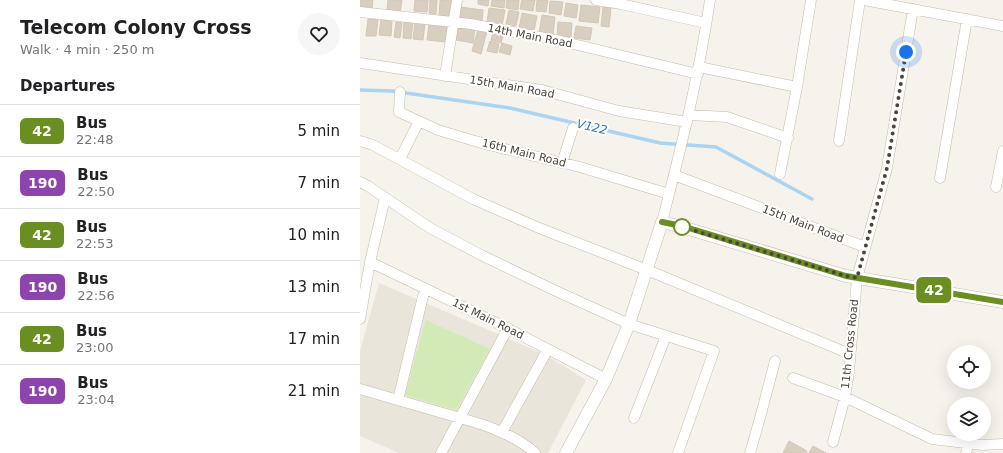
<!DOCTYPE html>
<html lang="en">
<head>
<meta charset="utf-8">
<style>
  :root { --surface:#fff; --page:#f6f6f6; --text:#202124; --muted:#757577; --line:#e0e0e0 }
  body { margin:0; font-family:"DejaVu Sans",sans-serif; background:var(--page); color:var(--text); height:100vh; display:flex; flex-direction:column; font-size:15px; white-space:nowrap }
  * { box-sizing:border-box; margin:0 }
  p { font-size:13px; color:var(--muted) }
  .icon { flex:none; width:22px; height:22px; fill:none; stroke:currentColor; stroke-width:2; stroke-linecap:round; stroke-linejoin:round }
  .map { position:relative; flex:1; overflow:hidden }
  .panel { display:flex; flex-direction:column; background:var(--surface); width:360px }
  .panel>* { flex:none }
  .badge { padding:0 8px; border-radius:6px; font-size:14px; line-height:26px }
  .fabs { position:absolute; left:587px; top:345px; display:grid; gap:8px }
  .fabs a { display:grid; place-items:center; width:44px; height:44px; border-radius:50%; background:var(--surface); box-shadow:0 4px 16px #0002; font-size:20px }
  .you { position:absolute; width:20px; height:20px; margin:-10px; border:3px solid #fff; border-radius:50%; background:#1a73e8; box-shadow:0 0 0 6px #1a73e833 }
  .map>.badge { position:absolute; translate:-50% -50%; box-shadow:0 0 0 2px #fff }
  h2 { padding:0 20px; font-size:15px; line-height:36px }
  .round { display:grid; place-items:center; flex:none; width:42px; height:42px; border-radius:21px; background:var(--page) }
  .summary { display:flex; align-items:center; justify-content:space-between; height:68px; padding:0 20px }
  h1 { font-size:19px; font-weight:600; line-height:30px }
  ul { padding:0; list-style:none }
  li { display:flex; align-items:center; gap:12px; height:52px; padding:0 20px; border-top:1px solid var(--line) }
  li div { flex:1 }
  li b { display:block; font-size:15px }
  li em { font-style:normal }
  li .badge { min-width:44px; font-weight:700; text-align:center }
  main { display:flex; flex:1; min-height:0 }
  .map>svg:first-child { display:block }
  .residential { fill:#eae5da }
  .park { fill:#d2eab5 }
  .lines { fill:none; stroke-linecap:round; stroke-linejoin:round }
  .stream { stroke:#a9d4f2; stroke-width:3.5 }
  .building { fill:#d8cfc1; stroke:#d3c7b4 }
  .minor-casing { stroke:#c2bbae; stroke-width:11 }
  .tertiary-casing { stroke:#c2bbae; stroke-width:13 }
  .minor { stroke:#fff; stroke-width:10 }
  .tertiary { stroke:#fff; stroke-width:12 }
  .line-casing { stroke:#fff; stroke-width:9 }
  .line { stroke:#6b8e23; stroke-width:6 }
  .walk { stroke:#4b4439; stroke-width:4; stroke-dasharray:0 7.2 }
  .stop-dot { fill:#fff; stroke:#6b8e23; stroke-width:2 }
  .labels { text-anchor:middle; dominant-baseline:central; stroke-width:4; stroke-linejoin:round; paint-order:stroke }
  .street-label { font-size:11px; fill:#4b4439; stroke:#fff }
  .water-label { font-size:12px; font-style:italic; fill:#2e7ab2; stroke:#fff }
</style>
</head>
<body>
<main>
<section class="panel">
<div class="summary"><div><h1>Telecom Colony Cross</h1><p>Walk · 4 min · 250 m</p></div><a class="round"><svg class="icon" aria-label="heart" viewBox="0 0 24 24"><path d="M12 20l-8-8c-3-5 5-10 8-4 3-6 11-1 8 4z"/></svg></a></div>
<h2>Departures</h2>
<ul>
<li><span class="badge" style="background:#6b8e23;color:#fff">42</span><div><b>Bus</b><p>22:48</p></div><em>5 min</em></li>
<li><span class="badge" style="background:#8e44ad;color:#fff">190</span><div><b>Bus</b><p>22:50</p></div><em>7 min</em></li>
<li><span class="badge" style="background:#6b8e23;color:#fff">42</span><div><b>Bus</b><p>22:53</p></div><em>10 min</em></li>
<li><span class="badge" style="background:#8e44ad;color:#fff">190</span><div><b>Bus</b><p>22:56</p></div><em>13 min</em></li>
<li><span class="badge" style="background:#6b8e23;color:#fff">42</span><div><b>Bus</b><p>23:00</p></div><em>17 min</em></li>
<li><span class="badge" style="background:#8e44ad;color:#fff">190</span><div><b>Bus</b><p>23:04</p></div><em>21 min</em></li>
</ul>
</section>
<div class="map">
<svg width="643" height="453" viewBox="0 0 643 453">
  <rect width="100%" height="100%" fill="#f6f3ec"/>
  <path class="residential" d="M19 283 184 354 226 380 188 453H39L0 436V351Z"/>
  <path class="park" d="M66 320 130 349 96 410 45 395Z"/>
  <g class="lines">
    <path class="stream" d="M0 90 32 91 150 108 300 143 356 147 452 199"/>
  </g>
  <path class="building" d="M0 0H13L12 10 0 8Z
    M28 0H42L40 13 27 10Z
    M55 0H68L67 12 54 11Z
    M70 0H77L76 14 69 13Z
    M80 0H91L89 17 79 15Z
    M118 0H129L128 6 118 4Z
    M132 0H145L144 8 131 6Z
    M147 0H159L158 10 146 8Z
    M162 0H175L173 11 160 9Z
    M177 0H188L186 12 176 11Z
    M190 1 203 2 201 15 189 13Z
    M206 3 218 5 216 18 204 16Z
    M221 5 240 7 238 23 219 21Z
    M100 7 123 10 122 22 98 19Z
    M243 7 251 8 249 27 241 26Z
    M129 8 145 10 142 26 127 23Z
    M149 10 159 12 156 26 146 24Z
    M162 13 177 16 174 31 159 29Z
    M182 15 195 17 193 36 179 33Z
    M8 19 18 20 16 36H6Z
    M21 19 32 20 31 36 19 35Z
    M44 21 53 22 51 39 43 38Z
    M36 22 42 23 40 38 34 37Z
    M55 22 65 23 63 40 53 39Z
    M198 22 212 23 211 38 197 37Z
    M69 24 89 26 87 42 67 40Z
    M98 26 115 28 113 43 96 40Z
    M216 26 232 28 230 40 214 38Z
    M118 29 127 31 121 54 112 51Z
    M133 33 143 36 141 43 131 40Z
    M130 41 139 44 137 53 127 51Z
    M142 43 152 46 150 55 139 52Z
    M429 441 447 451 446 453H423Z
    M453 446 466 453H449Z"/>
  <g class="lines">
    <g class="minor-casing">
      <path id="minor" d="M236 0 261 4 346 23
        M504 0 643 26
        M0 12 111 24 201 41 338 74
        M0 63 182 90 259 111 327 122
        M339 67 437 87
        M85 76 97 0
        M40 92 39 112 78 130 125 144 220 167 309 194
        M329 115 367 117 428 138
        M0 141 13 145 113 199 179 228 287 270 490 354
        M479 141 500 0
        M40 159 59 121
        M202 163 213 128
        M420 174 437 87 451 0
        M314 175 505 247
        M580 178 607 19
        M0 182 8 186 70 228 121 255 196 291 269 324 354 351 318 453
        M636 187 643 151
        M302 222C321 148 339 76 350 0
        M10 262 141 325 246 379
        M0 319 10 262 25 198
        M433 378 485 397 572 439 622 445 643 444
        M0 389 124 425C142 432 161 440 175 453
        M38 400 65 288
        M274 418 306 336
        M142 432 188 349
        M473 442 485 397 489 372 497 278 527 168 553 9
        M81 453 148 328
        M390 453 400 418 415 361
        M606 453 608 443"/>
    </g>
    <g class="tertiary-casing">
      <path id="tertiary" d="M206 453 246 379 269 324 302 222 322 227 486 276 643 302"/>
    </g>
    <use href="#minor" class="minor"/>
    <use href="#tertiary" class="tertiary"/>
  </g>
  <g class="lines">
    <g class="line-casing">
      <path id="line" d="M302 222 322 226 486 276 643 302"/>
    </g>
    <use href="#line" class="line"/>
    <path class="walk" d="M322 227 486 276 497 278 527 168 546 52"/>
  </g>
  <circle class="stop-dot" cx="322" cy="227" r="8"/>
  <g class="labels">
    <g class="street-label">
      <text transform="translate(170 36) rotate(11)">14th Main Road</text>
      <text transform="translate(152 87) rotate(10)">15th Main Road</text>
      <text transform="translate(164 153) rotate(14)">16th Main Road</text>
      <text transform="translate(443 224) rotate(21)">15th Main Road</text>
      <text transform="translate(128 319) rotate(26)">1st Main Road</text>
      <text transform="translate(490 344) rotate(-84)">11th Cross Road</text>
    </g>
    <g class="water-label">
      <text transform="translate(232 127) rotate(13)">V122</text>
    </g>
  </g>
</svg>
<div class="fabs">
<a><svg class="icon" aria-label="locate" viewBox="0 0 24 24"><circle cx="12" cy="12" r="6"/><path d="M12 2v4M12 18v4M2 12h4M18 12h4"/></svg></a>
<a><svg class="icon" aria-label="layers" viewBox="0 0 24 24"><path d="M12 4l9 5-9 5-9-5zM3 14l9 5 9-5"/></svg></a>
</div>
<div class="you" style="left:546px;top:52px"></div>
<b class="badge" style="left:574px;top:290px;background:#6b8e23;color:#fff">42</b>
</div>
</main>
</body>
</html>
